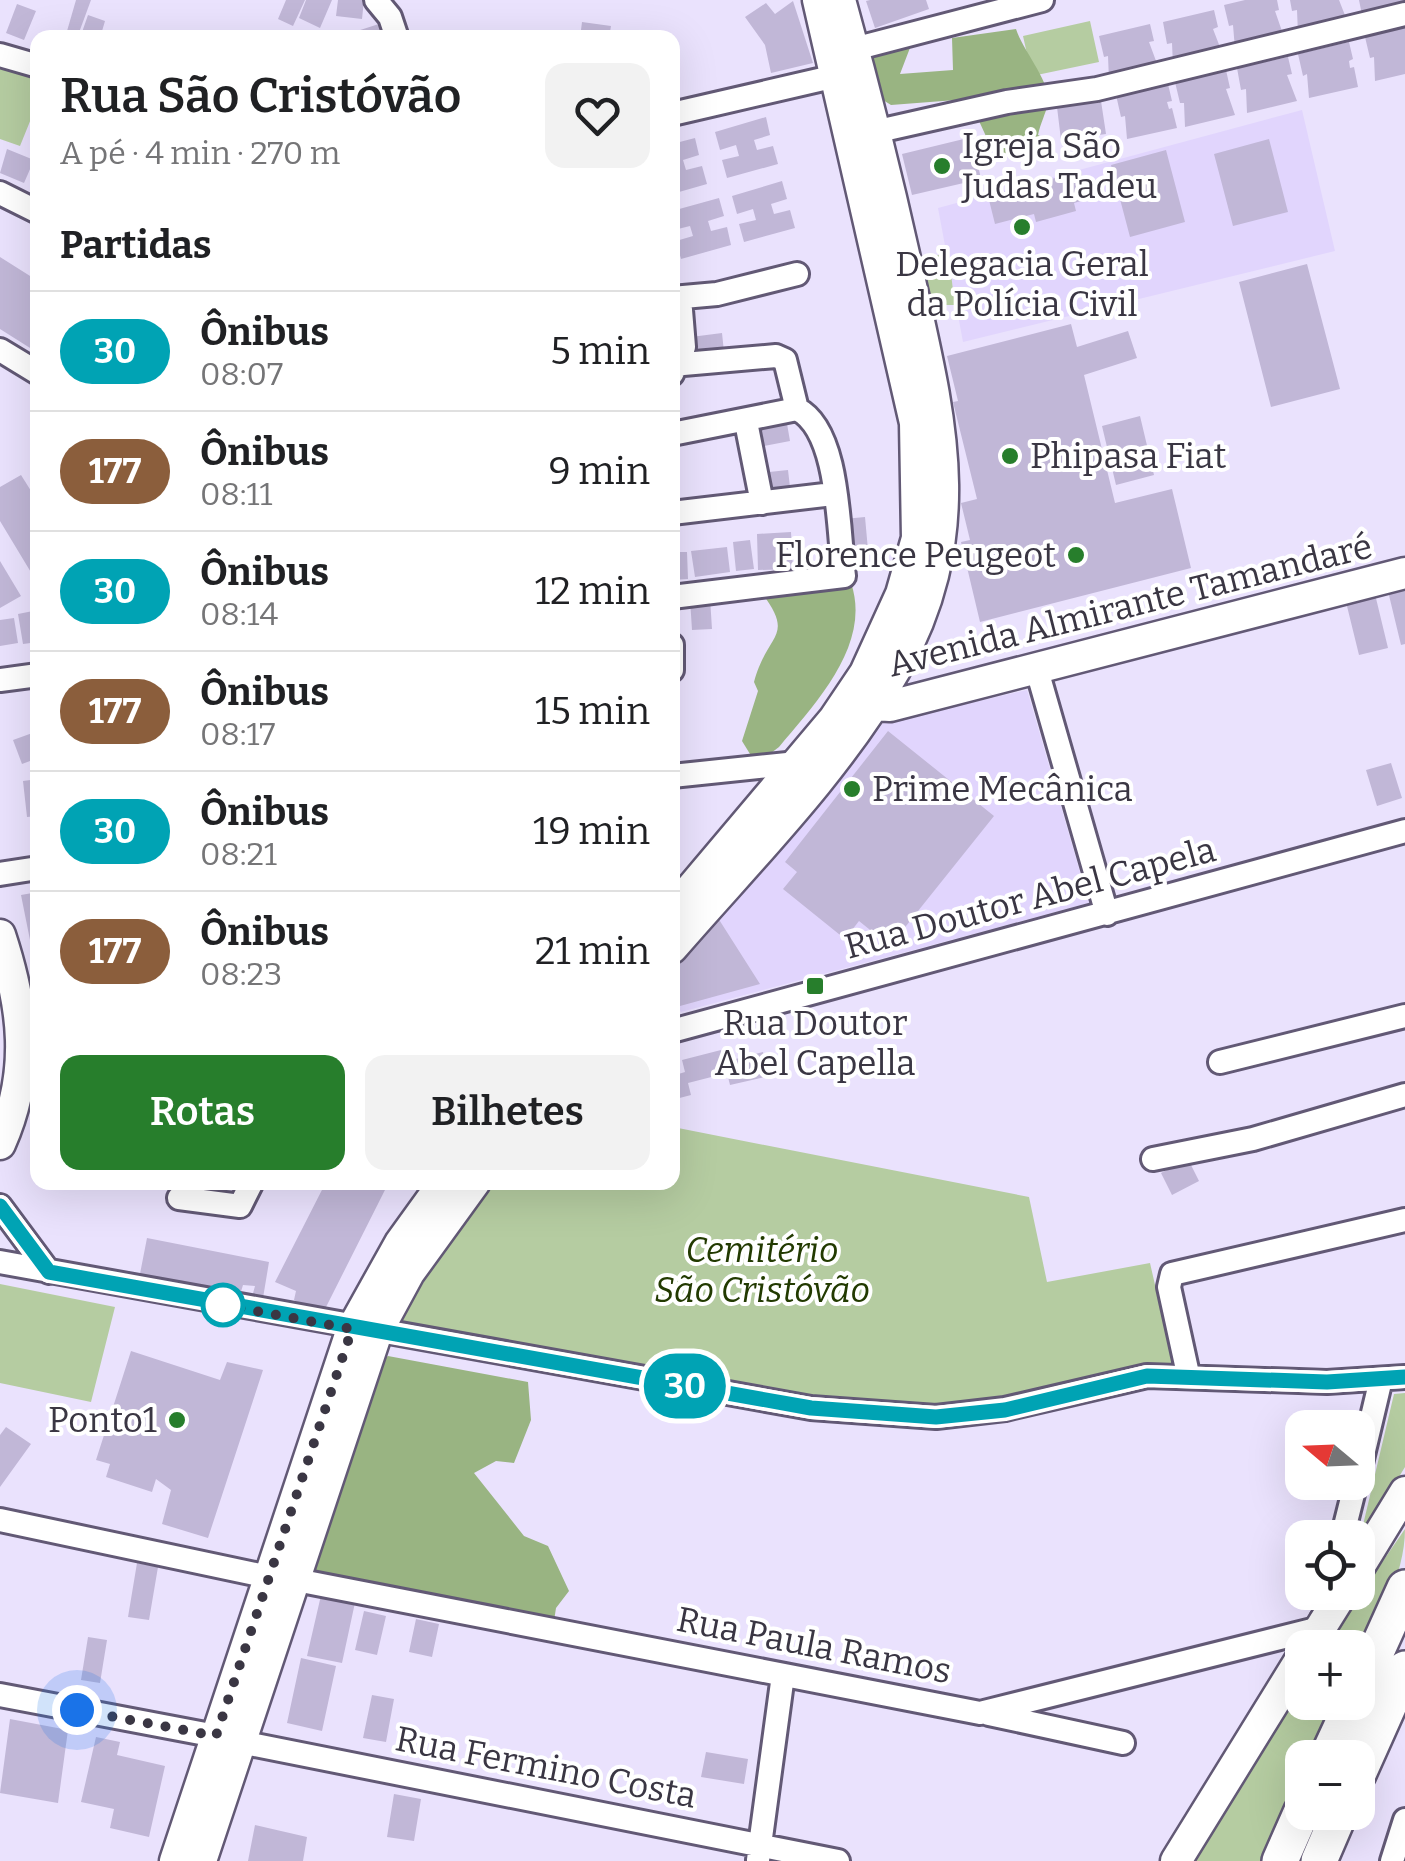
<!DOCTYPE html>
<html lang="pt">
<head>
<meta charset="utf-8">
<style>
  :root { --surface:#fff; --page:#f2f2f2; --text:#202124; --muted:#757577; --line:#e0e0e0; --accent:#277e2c }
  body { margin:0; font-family:Bitter,serif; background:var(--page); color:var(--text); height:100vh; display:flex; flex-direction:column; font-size:38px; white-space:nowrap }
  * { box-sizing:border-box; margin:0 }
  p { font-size:32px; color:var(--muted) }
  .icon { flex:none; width:55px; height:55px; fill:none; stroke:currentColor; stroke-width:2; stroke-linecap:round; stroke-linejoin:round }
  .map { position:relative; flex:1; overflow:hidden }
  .sheet { position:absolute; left:30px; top:30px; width:650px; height:1160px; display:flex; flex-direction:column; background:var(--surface); border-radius:20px; box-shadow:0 10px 40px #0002 }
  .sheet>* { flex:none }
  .badge { padding:0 20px; border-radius:32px; font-size:35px; line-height:65px }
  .needle { width:65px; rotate:289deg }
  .tools { position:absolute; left:1285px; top:1410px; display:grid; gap:20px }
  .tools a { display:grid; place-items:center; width:90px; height:90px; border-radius:20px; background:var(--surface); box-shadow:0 10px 40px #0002; font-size:50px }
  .you { position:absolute; width:50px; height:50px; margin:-25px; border:8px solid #fff; border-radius:50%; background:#1a73e8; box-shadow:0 0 0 15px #1a73e833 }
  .map>.badge { position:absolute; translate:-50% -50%; box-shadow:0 0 0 5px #fff }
  h2 { padding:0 30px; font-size:38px; line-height:90px }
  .round { display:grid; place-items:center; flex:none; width:105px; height:105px; border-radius:20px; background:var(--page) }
  .headline { display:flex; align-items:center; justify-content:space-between; height:170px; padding:0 30px }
  h1 { font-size:48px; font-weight:600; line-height:75px }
  .button { display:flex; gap:20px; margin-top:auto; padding:20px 30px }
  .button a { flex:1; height:115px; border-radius:20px; background:var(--accent); color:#fff; font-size:40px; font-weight:600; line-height:115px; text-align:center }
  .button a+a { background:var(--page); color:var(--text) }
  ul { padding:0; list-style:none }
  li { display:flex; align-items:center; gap:30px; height:120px; padding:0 30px; border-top:2px solid var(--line) }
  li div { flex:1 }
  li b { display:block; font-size:38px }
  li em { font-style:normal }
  li .badge { min-width:110px; font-weight:700; text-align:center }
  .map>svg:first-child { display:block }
  .built { fill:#e1d5fd }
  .green { fill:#b5cca1 }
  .forest { fill:#99b482 }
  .building { fill:#c1b7d7 }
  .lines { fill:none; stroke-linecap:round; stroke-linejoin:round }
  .minor-casing { stroke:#625975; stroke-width:28 }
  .major-casing { stroke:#625975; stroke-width:35 }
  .highway-casing { stroke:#625975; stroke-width:40 }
  .minor { stroke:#fff; stroke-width:22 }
  .major { stroke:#fff; stroke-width:30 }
  .highway { stroke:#fff; stroke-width:35 }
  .line-casing { stroke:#fff; stroke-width:22 }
  .line { stroke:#00a3b4; stroke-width:15 }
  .walk { stroke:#3a3643; stroke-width:10; stroke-dasharray:0 18 }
  .poi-dot { fill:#277e2c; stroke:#fff; stroke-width:4 }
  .stop-dot { fill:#fff; stroke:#00a3b4; stroke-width:5 }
  .labels { text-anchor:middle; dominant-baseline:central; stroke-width:8; stroke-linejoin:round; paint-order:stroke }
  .poi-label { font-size:35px; fill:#3a3643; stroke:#fff; text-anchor:start }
  .street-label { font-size:35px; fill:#3a3643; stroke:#fff }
  .park-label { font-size:35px; font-style:italic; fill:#223a01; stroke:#fff }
</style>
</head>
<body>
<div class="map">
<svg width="1405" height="1861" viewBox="0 0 1405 1861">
  <rect width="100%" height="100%" fill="#eae2fd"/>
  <path class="built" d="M1302 110 1335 251 963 342 938 208Z
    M1027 690 1089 903 681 1012 673 999V967L883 723Z"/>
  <path class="green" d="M1090 21 1099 62 1032 76 1023 36Z
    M0 64 37 77V104L20 146 0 139Z
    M948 251 955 305H926L917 264Z
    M673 1127 1029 1197 1047 1282 1150 1263 1174 1368 993 1408 798 1401 396 1326 460 1224 494 1183 672 1182Z
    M0 1284 115 1307 91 1402 0 1383Z
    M1405 1393V1467L1359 1542 1394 1394Z
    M1405 1529C1405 1576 1376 1625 1358 1668V1648H1323Z
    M1302 1682V1702L1343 1703 1319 1757 1302 1758V1793L1271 1861H1194Z"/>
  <path class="forest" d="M889 27H906L913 40 900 74 953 70 952 38 1016 29C1023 51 1051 82 1048 103 1046 113 1040 124 1038 135L1053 143 995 156 969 99 891 105 883 100 871 52 874 35Z
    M851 583C872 644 816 703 779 747L767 756 750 754 742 741 758 691 754 682C768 630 797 639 759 589Z
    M388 1356 528 1382 531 1420 514 1463 496 1461 474 1473 524 1536 548 1546 569 1591 556 1608 554 1621 312 1570 380 1362Z"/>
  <path class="building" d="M76 0H91L77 38H65Z
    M286 0H305L293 26 278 19Z
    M306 0H332L320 28 299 18Z
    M338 0H364L362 19 336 16Z
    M870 0H926L929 9 875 28 866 1Z
    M1245 0H1277L1279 10 1275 11 1284 37 1235 49 1233 25 1229 26 1224 5Z
    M1290 0H1339L1348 23 1298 34 1297 10 1292 11Z
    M1359 0H1405V5L1362 15Z
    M793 1 813 63 771 73 765 45 745 17 766 3 775 14Z
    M17 4 36 11 24 40 6 33Z
    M1214 10 1218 27 1213 29 1223 55 1173 66 1172 43 1167 44 1163 22Z
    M88 15 105 21 100 38H80Z
    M385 22 390 38H356L354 32Z
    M582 22 611 26 609 38H580Z
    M1150 24 1154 41 1149 42 1159 69 1109 80 1108 56 1104 57 1099 36Z
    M1405 27V74L1375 81 1374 57 1370 58 1365 37Z
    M1349 42 1353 59 1349 61 1350 68 1354 67 1358 87 1309 98 1307 74 1303 76 1298 54Z
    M1288 57 1292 74 1287 75 1297 101 1247 113 1246 89 1241 90 1237 68Z
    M1226 70 1230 88 1226 89 1235 115 1185 127 1184 103H1180L1175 82Z
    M1168 84 1172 101 1167 102 1169 109 1172 108 1177 128 1127 139 1125 116 1121 117 1116 95Z
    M1101 101 1106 134 1061 140 1057 107Z
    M766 117 770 135 754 140 757 150 773 146 778 164 727 178 722 160 739 156 736 145 720 150 715 132Z
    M972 137 981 179 912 195 902 154Z
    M695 138 699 155 683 160 686 170 702 166 707 184 672 194V144Z
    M1269 139 1288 212 1233 226 1214 154Z
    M7 149 34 160 24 183 0 173Z
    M1166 150 1185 222 1130 237 1111 165Z
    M1081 171 1088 199 1074 203 1076 211 1036 222 1034 214 995 224 988 196Z
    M782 181 787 199 771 204 774 214 790 210 795 228 744 242 739 224 756 220 753 209 737 214 732 196Z
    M719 198 724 216 708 221 711 231 727 227 731 245 681 259 676 241 693 236 690 226 674 230 672 211Z
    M0 257 38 281V353L0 329Z
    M1307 264 1340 389 1271 407 1239 282Z
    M1071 324 1077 347 1128 331 1137 358 1084 375 1115 503 1172 489 1191 568 980 622 961 542 970 540 961 503 977 499 953 402 958 401 947 356Z
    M722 333 724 352 693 355 691 337Z
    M1140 416 1154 475 1116 485 1102 426Z
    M786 418 790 441 764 446 759 424Z
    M788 470 791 496 771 498 769 472Z
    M21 475 38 502 35 579 0 521V487Z
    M865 517 868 550 847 551 844 519Z
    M791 532 793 569 758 570 757 534Z
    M750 540 754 569 736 571 733 542Z
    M727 547 730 572 695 577 691 551Z
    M672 552H687L688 579 672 580Z
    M0 561 21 596 0 608Z
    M1405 583V644L1401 645 1387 587Z
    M1374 590 1388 648 1359 655 1345 598Z
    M710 598 712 629 692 630 690 599Z
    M38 610V642L23 644 18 614Z
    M14 618 18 643 0 646V620Z
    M38 731V758L22 764 13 740Z
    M888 731 994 816 890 946 859 921 845 939 783 889 797 872 785 862Z
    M1391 763 1402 798 1377 806 1366 770Z
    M38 779V816L27 817 23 781Z
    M38 892V949L32 950 21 895Z
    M718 918 760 984 680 1006 672 995V970Z
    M721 1050 724 1062 763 1052 769 1076 730 1085 727 1073 688 1083 691 1095 672 1100V1076L685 1072 682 1060Z
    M1188 1159 1199 1181 1172 1195 1161 1173Z
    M177 1182H245L242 1198 176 1187Z
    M326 1182H389L322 1315 294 1300 296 1291 275 1282Z
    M147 1238 269 1262 263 1298 252 1297 255 1286 243 1285 239 1298 138 1284Z
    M131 1351 220 1380 227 1362 263 1370 208 1538 162 1524 171 1490 156 1479 152 1492 106 1477 110 1464 96 1460Z
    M6 1427 31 1444 0 1487V1435Z
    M137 1563 158 1567 149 1620 128 1617Z
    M322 1591 356 1598 342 1663 307 1656Z
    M364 1611 386 1616 377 1655 355 1650Z
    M416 1619 439 1624 432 1657 409 1652Z
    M88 1637 107 1640 100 1683 81 1680Z
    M301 1658 336 1666 322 1731 287 1723Z
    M372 1695 394 1699 386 1742 363 1738Z
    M10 1719 68 1730 58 1803 0 1793Z
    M96 1737 120 1742 117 1755 165 1766 149 1837 110 1828 114 1809 81 1802Z
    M706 1752 748 1759 744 1784 701 1777Z
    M394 1794 421 1799 414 1841 387 1837Z
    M255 1825 307 1837 303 1861H248Z"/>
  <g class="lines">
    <g class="minor-casing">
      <path id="minor" d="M376 0 390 17 397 38
        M854 49 1042 0
        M0 55 38 66
        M672 114 836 76
        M874 132 1007 102 1097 89 1405 14
        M0 193 38 212
        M672 298 717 294 797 274
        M0 350 38 373
        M672 365 776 356 785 360 797 409C840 430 838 531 844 576L672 597
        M672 374 684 347 680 298
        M746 422 762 503
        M672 434 797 409
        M672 513 833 494
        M672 645V670
        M1037 670 1107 914
        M0 680 38 675
        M672 776 797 763
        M0 874 38 868
        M672 1031 1405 831
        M1220 1062 1405 1016
        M1153 1159 1253 1139 1405 1095
        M179 1198 240 1206 252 1182
        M0 1206 49 1272
        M0 1262 811 1408 936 1417 1005 1409 1147 1376 1327 1382 1405 1377
        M1188 1374 1169 1287 1172 1274 1405 1220
        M1358 1476 1381 1379
        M0 1520 269 1577
        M1342 1538 1356 1482
        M291 1579 980 1713 1320 1628 1322 1619
        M0 1695 216 1736
        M989 1714 1123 1743
        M240 1742 838 1861
        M758 1860 783 1675
        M1392 1861 1405 1820"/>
    </g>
    <g class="major-casing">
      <path id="major" d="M873 705 890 706 1405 573
        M672 911 834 719 865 673 901 594 917 538 915 423 818 0
        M0 935C24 1008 32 1072 0 1144
        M672 948C749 859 837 772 895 670 973 531 940 416 908 272 888 181 865 90 840 0
        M1358 1569 1405 1492
        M1308 1648 1343 1592
        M175 1861 352 1329 400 1243 444 1182
        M201 1861 377 1332 409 1273 475 1182
        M1176 1861 1302 1657"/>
    </g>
    <g class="highway-casing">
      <path id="highway" d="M1358 1692 1405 1588
        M1327 1758 1353 1702
        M1358 1774 1405 1669
        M1280 1861 1302 1811
        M1319 1861 1340 1812"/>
    </g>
    <use href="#minor" class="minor"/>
    <use href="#major" class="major"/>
    <use href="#highway" class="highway"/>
  </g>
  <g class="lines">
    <g class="line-casing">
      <path id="line" d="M0 1206 49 1272 811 1408 936 1417 1005 1410 1147 1376 1327 1382 1405 1377"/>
    </g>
    <use href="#line" class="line"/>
    <path class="walk" d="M77 1710 216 1736 352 1329 223 1305"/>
  </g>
  <g class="poi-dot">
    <circle cx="942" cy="166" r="10"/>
    <circle cx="1022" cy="227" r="10"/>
    <circle cx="1010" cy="456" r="10"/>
    <circle cx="1076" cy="555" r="10"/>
    <circle cx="852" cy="789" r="10"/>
    <rect x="805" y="976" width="20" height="20" rx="5"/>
    <circle cx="177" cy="1420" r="10"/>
  </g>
  <circle class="stop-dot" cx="223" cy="1305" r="20"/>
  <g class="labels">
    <g class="poi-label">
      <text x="962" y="146">Igreja São<tspan x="962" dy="40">Judas Tadeu</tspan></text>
      <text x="1022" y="264" text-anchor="middle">Delegacia Geral<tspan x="1022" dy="40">da Polícia Civil</tspan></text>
      <text x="1030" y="456">Phipasa Fiat</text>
      <text x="1056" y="555" text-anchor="end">Florence Peugeot</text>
      <text x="872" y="789">Prime Mecânica</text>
      <text x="815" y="1023" text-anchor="middle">Rua Doutor<tspan x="815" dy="40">Abel Capella</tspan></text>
      <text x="157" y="1420" text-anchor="end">Ponto1</text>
    </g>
    <g class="street-label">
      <text transform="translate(1130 605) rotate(-14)">Avenida Almirante Tamandaré</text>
      <text transform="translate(1030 898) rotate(-15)">Rua Doutor Abel Capela</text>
      <text transform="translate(814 1645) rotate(11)">Rua Paula Ramos</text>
      <text transform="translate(546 1767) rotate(11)">Rua Fermino Costa</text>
    </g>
    <g class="park-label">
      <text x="762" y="1250">Cemitério<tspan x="762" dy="40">São Cristóvão</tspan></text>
    </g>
  </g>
</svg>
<div class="tools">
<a><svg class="needle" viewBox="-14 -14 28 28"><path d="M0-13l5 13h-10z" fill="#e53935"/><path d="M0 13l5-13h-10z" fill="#757577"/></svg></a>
<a><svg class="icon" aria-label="locate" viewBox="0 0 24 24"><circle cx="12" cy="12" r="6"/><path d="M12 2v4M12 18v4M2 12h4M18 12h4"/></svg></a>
<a>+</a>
<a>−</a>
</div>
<div class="you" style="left:77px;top:1710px"></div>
<b class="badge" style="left:685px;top:1386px;background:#00a3b4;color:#fff">30</b>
<section class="sheet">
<div class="headline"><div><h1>Rua São Cristóvão</h1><p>A pé · 4 min · 270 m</p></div><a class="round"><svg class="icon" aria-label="heart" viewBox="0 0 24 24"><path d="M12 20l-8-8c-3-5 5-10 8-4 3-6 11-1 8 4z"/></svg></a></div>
<h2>Partidas</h2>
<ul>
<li><span class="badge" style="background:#00a3b4;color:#fff">30</span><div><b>Ônibus</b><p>08:07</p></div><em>5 min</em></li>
<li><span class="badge" style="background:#8b5e3c;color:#fff">177</span><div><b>Ônibus</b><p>08:11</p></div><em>9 min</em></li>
<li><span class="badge" style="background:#00a3b4;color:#fff">30</span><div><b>Ônibus</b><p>08:14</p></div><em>12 min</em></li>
<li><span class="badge" style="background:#8b5e3c;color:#fff">177</span><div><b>Ônibus</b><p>08:17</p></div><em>15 min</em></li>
<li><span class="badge" style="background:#00a3b4;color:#fff">30</span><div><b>Ônibus</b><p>08:21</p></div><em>19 min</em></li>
<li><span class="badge" style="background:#8b5e3c;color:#fff">177</span><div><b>Ônibus</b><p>08:23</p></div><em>21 min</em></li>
</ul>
<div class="button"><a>Rotas</a><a>Bilhetes</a></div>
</section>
</div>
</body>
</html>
